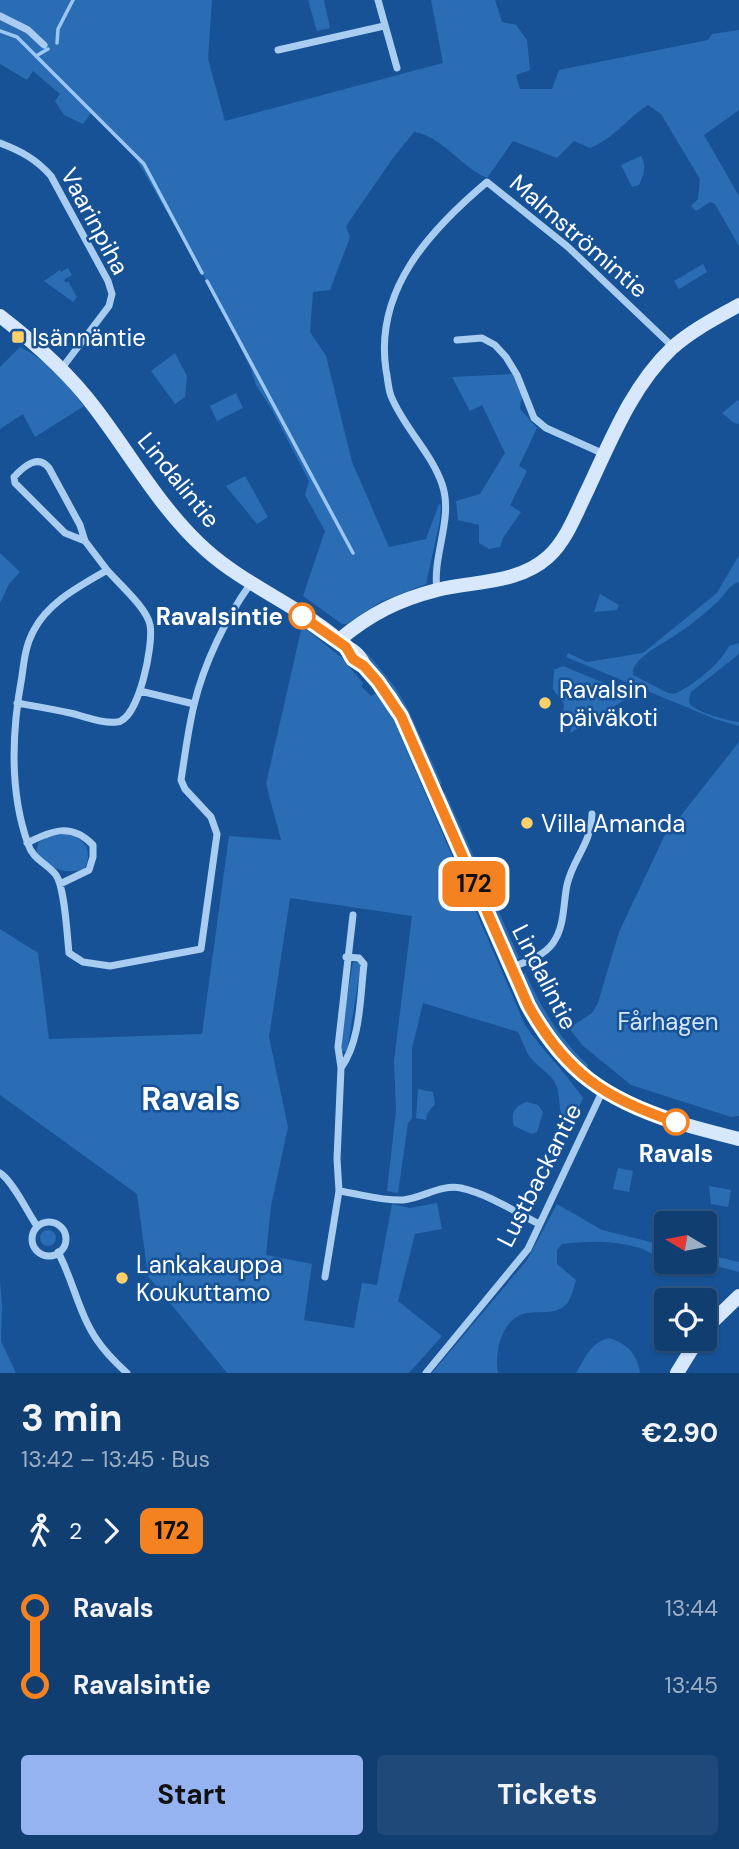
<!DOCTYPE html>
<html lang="en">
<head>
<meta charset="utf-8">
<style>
  :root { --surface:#113e70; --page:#1e4978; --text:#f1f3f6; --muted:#9caec3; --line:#305783; --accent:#95b2f1 }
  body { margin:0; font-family:"DM Sans",sans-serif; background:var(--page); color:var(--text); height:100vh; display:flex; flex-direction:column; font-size:26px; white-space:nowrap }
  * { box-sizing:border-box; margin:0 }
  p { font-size:23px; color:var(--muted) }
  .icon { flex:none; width:38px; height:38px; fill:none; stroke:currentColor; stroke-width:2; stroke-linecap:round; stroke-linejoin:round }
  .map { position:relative; height:1373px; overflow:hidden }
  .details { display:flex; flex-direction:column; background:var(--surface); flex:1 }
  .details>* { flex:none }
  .badge { padding:0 14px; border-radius:10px; font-size:24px; line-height:46px }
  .needle { width:46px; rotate:280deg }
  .tools { position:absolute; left:654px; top:1211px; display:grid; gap:14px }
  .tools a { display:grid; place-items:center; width:63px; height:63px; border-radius:7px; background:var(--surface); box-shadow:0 2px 5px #0004,0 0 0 2px var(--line); font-size:35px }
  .map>.badge { position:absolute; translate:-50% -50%; box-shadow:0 0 0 4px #fff }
  .legs { display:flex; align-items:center; gap:10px; height:77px; padding:0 21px; font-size:23px }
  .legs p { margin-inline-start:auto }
  .head { display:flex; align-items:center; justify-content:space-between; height:119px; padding:0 21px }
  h1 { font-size:38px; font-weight:700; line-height:52px }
  .button { display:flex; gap:14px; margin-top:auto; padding:14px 21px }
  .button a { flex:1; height:80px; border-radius:7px; background:var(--accent); color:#111; font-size:28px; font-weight:700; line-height:80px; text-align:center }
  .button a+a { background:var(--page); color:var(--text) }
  ul { padding:0 21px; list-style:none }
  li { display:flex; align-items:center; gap:24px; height:77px; font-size:26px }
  li i { display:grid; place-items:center; width:10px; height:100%; margin:0 9px; background:currentColor }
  li i::after { content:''; width:18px; height:18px; margin:-9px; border:5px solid; border-radius:50%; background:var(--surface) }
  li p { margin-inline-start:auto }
  li:first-child i { background:linear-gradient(#0000 50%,currentColor 0) }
  li:last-child i { background:linear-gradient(currentColor 50%,#0000 0) }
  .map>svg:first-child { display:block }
  .green { fill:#2a6db5 }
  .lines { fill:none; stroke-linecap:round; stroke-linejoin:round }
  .stream { stroke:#9cc7f4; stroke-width:3.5 }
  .street { stroke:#a9ccf1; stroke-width:7 }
  .secondary { stroke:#d8e8fc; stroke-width:14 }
  .line-1-casing { stroke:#fff; stroke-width:16 }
  .line-1 { stroke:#f58220; stroke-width:10 }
  .poi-dot { fill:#ffd069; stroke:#175296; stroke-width:2.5 }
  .stop-1-dot { fill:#fff; stroke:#f58220; stroke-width:3.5 }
  .labels { text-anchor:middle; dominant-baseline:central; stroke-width:5; stroke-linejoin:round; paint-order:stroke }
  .street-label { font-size:24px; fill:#fff; stroke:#175296 }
  .poi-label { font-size:24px; fill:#fff; stroke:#175296; text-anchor:start }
  .stop-label { font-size:24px; font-weight:bold; fill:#fff; stroke:#175296; text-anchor:end }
  .park-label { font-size:24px; fill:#d1e5fc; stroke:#175296 }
  .district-label { font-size:32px; font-weight:bold; fill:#fff; stroke:#175296 }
</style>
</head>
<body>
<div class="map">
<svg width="739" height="1373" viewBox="0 0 739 1373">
  <rect width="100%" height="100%" fill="#175296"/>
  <path class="green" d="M0 0H212L208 59 225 121 443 63 431 0H495L502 22 516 25 527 40 530 70 516 75 520 89H552L559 70 708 40 712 34 739 30V110L704 135 739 196V246L715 204 710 202 696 211 691 206 698 199 700 179 661 114 648 105C627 118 614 139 590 148L574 141 557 158 513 141 487 178C461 167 442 136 414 132L393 158 346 226 350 237 330 290 313 292 310 332 326 356 352 462 389 547 426 539 439 504 441 505 440 520 426 584 380 602 347 624H342L303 596 325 531 305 495 309 481 271 408 256 385 251 369 210 287 137 160 91 113 83 124 64 115 55 101 60 94 33 71 27 80 0 64Z
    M308 0H324L330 28 317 31Z
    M641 156C647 167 644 174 639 185L632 187 621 165Z
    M703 264 707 272 679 289 674 281Z
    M68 268 72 275 64 280 66 283 68 281 77 297 73 302 44 281 60 270 61 272Z
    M20 347C48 361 65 382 84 406L35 437 23 414 0 429V367Z
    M175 353 187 376 185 397 175 404 151 371Z
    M513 374 524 382C526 393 520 398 520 409L537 428 519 466 527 471 510 505 521 512 503 538 500 547 489 549 479 543V525L458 520 456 501 480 494 505 453 482 405 470 411 452 377Z
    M236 393 243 408 217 421 210 406Z
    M738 400 739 401V424L734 423 722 413Z
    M245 476 268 517 257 524 226 486Z
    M0 553 20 572 9 584 0 603Z
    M739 555V582C728 585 724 597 715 604 704 614 692 624 680 632 667 642 630 658 633 675L668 693 674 694C694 685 719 665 729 646L739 643V654L691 692C690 696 688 700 690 704 695 712 729 721 739 722V726L715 719 566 657 568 653 587 662 643 653 717 593Z
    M600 594 619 605 617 610 594 612Z
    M302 626 346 661 345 662 363 683 361 686 371 696 376 693 391 714 525 1025C543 1051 565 1072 583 1098L572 1122 570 1124C556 1117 562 1098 556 1085 551 1073 537 1067 530 1057 525 1050 522 1039 518 1032L423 1003 412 1049V1118L408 1123 398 1193 387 1191 396 1110 394 1061 412 916 290 898 269 1037 288 1127 271 1206 266 1255 312 1264 304 1320 354 1328 362 1283 377 1285 392 1204 410 1208 437 1203 442 1229 415 1234 398 1301 442 1336 409 1373H227L148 1276 137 1194 0 1095V929L38 953 49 1039 202 1034 229 836 281 840 266 784Z
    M363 653 368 654 395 687 408 709 442 784 437 785Z
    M563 666 633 695 570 733 574 718 563 714 564 704 553 689 554 670Z
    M739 742V1116L731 1117 631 1085 582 1045 569 1028 592 1013 598 1003 619 932 664 837Z
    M445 792 519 957V959L514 958 442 795Z
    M66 834C85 837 94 852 84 869 63 875 51 868 36 855L38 843 49 836Z
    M353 962 361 963 347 1052 342 1051V1027Z
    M525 972C541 1008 559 1038 588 1065L587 1071C557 1045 535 1013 522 976Z
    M418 1089 433 1092 435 1104 427 1114 426 1120 416 1118Z
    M527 1102 538 1105 543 1112 537 1132 532 1134 514 1126C510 1114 515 1105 527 1102Z
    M618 1168 633 1171 629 1192 613 1189Z
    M709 1186 731 1190 728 1207 711 1204Z
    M557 1204 602 1230 667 1246V1260C656 1258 647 1249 636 1247 611 1240 586 1241 562 1244L557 1250V1264L576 1280C574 1287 572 1296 568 1302 559 1315 540 1311 527 1313 502 1317 494 1352 498 1373H432L527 1260Z
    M40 1238a8 8 0 1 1 16 0a8 8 0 1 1-16 0Z
    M705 1254 739 1262V1272L701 1262H705Z
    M0 1281 2 1307 1 1341 16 1373H0Z
    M609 1338C628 1344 637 1354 640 1373H576C586 1357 590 1343 609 1338Z"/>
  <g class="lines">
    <path class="stream" d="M0 31 17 37 144 164 202 273
      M57 43 58 29 73 0
      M36 56 48 49
      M207 281 353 553"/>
    <path class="street" d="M378 0 397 68
      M0 16 28 30 44 45
      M278 50 384 26
      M0 143C21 151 36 159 51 176L108 281 112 294 109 306 62 368
      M457 340 482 338 495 345 506 357 517 375 534 418 546 428 604 454
      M85 541 65 533 15 483 14 477C24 466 38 454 49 468L80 525 85 541 107 570
      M437 590C432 555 454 518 442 484 431 452 404 428 391 396 388 388 388 379 386 370 374 290 430 230 487 182L568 247 673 347
      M140 691 194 704
      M17 703C34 706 52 709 70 713 84 716 102 724 117 722 139 720 154 643 150 625 147 608 119 584 107 570 81 586 49 601 34 630 26 644 24 660 22 676 12 730 9 791 28 844 33 860 47 863 56 875 65 888 67 935 69 953L83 962 110 966 201 949 217 834 211 817 185 789 181 780C185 755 188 730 194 705 204 663 226 618 251 583
      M27 843C51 831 71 822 93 845V857L89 870 60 884
      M512 967C526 962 544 956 553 943 565 926 563 904 567 885 573 858 591 845 592 814
      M341 1068 338 1047 353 915
      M0 1173C12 1180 28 1213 37 1226
      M339 1191C360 1194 383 1201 403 1200 423 1198 441 1184 461 1188 488 1194 514 1211 539 1224
      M32 1239a17 17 0 1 1 34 0a17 17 0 1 1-34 0Z
      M58 1252C73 1280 79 1314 97 1340 105 1352 116 1363 127 1373
      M325 1277 339 1191 337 1159 341 1068C361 1040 360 997 364 964L359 958 346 957
      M426 1373 528 1249 603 1090"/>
    <path class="secondary" d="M0 316C35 343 68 372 95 408 131 455 161 510 206 550 247 587 308 610 346 647 355 651 361 656 364 666L390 697 401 716 528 1005C580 1099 641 1114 739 1139
      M339 640C370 614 398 600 437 590 474 581 518 584 548 557 567 540 577 511 588 489 611 440 632 386 672 348 692 330 716 318 739 305
      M705 1329 739 1296
      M677 1373 698 1339"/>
  </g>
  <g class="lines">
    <g class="line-1-casing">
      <path id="line-1" d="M302 616 346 647 353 659 364 666 378 682 401 716 528 1005C565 1072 605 1099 676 1122"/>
    </g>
    <use href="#line-1" class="line-1"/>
  </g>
  <g class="poi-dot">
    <rect x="11" y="330" width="14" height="14" rx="3.5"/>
    <circle cx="545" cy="703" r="7"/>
    <circle cx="527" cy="823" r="7"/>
    <circle cx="122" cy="1278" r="7"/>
  </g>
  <g class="stop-1-dot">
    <circle cx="302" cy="616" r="12"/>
    <circle cx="676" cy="1122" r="12"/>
  </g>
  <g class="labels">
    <g class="street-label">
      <text transform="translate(95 221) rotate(62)">Vaarinpiha</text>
      <text transform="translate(579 236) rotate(41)">Malmströmintie</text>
      <text transform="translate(179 480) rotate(51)">Lindalintie</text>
      <text transform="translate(545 977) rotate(63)">Lindalintie</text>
      <text transform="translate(539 1175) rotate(-63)">Lustbackantie</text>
    </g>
    <g class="poi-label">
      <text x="32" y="337">Isännäntie</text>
      <text x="559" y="689">Ravalsin<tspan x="559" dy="28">päiväkoti</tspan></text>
      <text x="541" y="823">Villa Amanda</text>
      <text x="136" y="1264">Lankakauppa<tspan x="136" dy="28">Koukuttamo</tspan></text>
    </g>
    <g class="stop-label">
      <text x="283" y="616">Ravalsintie</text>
      <text x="676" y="1153" text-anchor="middle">Ravals</text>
    </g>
    <g class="park-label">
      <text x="668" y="1021">Fårhagen</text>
    </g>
    <g class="district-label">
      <text x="191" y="1099">Ravals</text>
    </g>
  </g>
</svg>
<div class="tools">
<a><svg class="needle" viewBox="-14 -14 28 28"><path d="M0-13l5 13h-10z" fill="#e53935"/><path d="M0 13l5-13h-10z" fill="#9caec3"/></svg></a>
<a><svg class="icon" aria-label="locate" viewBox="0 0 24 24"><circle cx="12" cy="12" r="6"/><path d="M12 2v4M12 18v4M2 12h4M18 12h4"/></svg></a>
</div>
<b class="badge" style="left:474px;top:884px;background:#f58220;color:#111">172</b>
</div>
<section class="details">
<div class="head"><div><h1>3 min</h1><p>13:42 – 13:45 · Bus</p></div><b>€2.90</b></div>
<div class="legs"><svg class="icon" aria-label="walk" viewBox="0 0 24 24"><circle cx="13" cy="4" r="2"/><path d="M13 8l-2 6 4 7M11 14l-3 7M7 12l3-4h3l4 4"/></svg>2<svg class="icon" aria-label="forward" viewBox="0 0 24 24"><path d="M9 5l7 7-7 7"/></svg><b class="badge" style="background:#f58220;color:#111">172</b></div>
<ul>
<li><i style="color:#f58220"></i><b>Ravals</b><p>13:44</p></li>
<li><i style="color:#f58220"></i><b>Ravalsintie</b><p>13:45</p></li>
</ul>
<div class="button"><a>Start</a><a>Tickets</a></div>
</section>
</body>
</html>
